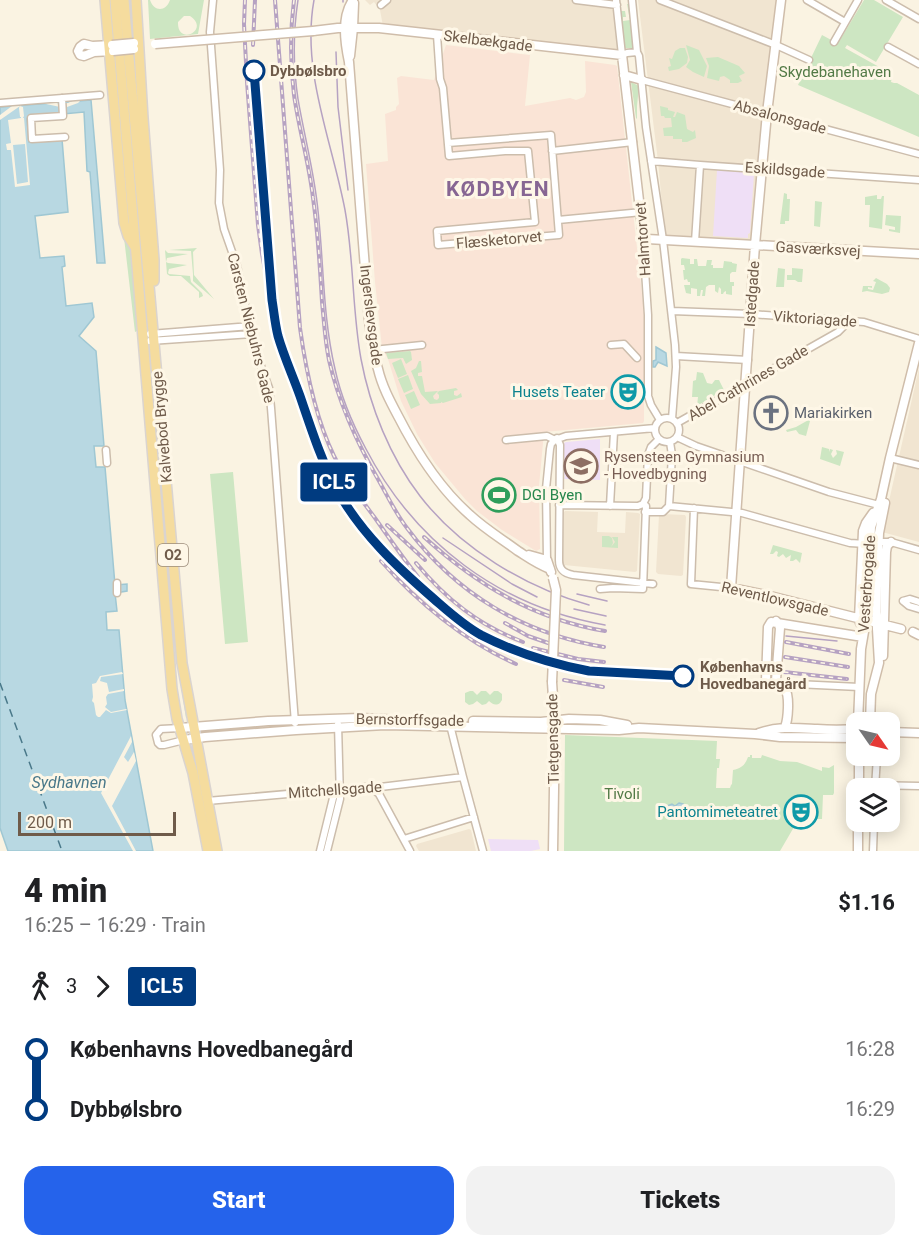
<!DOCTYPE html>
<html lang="en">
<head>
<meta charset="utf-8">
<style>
  :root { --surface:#fff; --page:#f2f2f2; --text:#202124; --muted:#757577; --accent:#2563eb }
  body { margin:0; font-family:Roboto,sans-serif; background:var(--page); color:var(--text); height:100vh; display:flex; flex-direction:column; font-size:22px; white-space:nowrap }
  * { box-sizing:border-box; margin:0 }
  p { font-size:20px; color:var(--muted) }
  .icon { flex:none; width:33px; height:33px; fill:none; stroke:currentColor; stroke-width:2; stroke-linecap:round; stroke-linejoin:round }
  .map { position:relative; height:851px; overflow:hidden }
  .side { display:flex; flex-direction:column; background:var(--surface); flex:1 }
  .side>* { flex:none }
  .badge { padding:0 12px; border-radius:4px; font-size:21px; line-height:39px }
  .needle { width:39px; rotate:124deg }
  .tools { position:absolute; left:846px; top:712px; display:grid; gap:12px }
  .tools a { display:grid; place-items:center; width:54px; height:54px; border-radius:12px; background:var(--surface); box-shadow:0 3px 15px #0003; font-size:30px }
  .scale { position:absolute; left:18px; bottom:15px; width:158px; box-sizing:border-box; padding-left:6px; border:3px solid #6f5b4a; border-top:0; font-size:16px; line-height:21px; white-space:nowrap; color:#6f5b4a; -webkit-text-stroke:4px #fef7e7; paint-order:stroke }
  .map>.badge { position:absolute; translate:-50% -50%; box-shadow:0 0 0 3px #fff }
  .legs { display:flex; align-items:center; gap:9px; height:66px; padding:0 24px; font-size:20px }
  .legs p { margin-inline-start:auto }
  .summary { display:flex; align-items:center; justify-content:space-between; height:102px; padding:0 24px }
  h1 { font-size:33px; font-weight:800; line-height:45px }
  .action { display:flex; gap:12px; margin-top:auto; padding:12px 24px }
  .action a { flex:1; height:69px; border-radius:18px; background:var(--accent); color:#fff; font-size:24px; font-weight:800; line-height:69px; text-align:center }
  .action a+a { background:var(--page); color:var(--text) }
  ul { padding:0 24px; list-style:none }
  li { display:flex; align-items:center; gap:21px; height:60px; font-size:22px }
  li i { display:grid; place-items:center; width:9px; height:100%; margin:0 8px; background:currentColor }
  li i::after { content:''; width:15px; height:15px; margin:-8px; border:4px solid; border-radius:50%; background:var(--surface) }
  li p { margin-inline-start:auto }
  li:first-child i { background:linear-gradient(#0000 50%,currentColor 0) }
  li:last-child i { background:linear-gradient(currentColor 50%,#0000 0) }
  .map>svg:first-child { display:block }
  .residential { fill:#f1e5d1 }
  .commercial { fill:#fae4d6 }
  .education { fill:#efdff6 }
  .green { fill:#cde6c2; fill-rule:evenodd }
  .water { fill:#b8d8e2; stroke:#9fc7d3; stroke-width:1.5 }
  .pier { fill:#faf3e2; fill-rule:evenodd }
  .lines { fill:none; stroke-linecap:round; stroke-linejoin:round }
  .ferry { stroke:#497889; stroke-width:1.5; stroke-dasharray:8 6; stroke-linecap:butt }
  .street-casing { stroke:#ccbdac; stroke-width:9 }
  .secondary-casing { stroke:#cfbdaa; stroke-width:11 }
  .primary-casing { stroke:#dad4d0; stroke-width:12 }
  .street { stroke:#fff; stroke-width:6 }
  .secondary { stroke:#fff; stroke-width:8 }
  .primary { stroke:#f5dc9e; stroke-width:9 }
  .tram { stroke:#b6a2c2; stroke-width:1.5 }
  .rail-casing { stroke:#b6a2c2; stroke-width:4 }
  .rail { stroke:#fef7e7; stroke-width:1.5; stroke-dasharray:4.5; stroke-linecap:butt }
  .secondary-bridge-casing { stroke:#cfbdaa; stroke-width:11; stroke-linecap:butt }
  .secondary-bridge { stroke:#fff; stroke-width:8 }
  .line-1-casing { stroke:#fff; stroke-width:14 }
  .line-1 { stroke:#003b80; stroke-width:9 }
  .stop-1-dot { fill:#fff; stroke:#003b80; stroke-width:3 }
  .labels { text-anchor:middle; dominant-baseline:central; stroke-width:6; stroke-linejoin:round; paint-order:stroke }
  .shield { fill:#fef7e7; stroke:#9a8a79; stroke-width:1.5 }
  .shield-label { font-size:14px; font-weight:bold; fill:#6f5b4a }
  .street-label { font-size:15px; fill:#6f5b4a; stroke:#fef7e7 }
  .stop-label { font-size:15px; font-weight:bold; fill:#6f5b4a; stroke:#fef7e7; text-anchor:start }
  .park-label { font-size:15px; fill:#527a46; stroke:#fef7e7 }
  .culture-label { font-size:15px; fill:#0d838f; stroke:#fef7e7; text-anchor:end }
  .worship-label { font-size:15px; fill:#5b616d; stroke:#fef7e7; text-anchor:start }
  .education-label { font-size:15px; fill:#785e54; stroke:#fef7e7; text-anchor:start }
  .leisure-label { font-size:15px; fill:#27864d; stroke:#fef7e7; text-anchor:start }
  .water-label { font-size:16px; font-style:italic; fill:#497889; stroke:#fef7e7 }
  .district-label { font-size:21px; font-weight:bold; letter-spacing:1.5px; fill:#876693; stroke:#fef7e7 }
</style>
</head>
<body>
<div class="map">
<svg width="919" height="851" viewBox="0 0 919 851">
  <rect width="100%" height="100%" fill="#faf3e2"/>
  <path class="residential" d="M365 0H613L618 51 481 34 383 26 380 10 374 2 370 5Z
    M638 0H780L754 246 665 237 658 161Z
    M919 368V542L882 532Z
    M565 511 598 512 597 532 625 533 626 512 638 513 640 514 637 571 635 572 564 565 563 563V513Z
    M661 514 685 515 686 517 683 575 681 576 658 574 656 572 659 515Z
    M469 829 471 830 476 851H419L416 846 417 844Z"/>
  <path class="commercial" d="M446 45 530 55 525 106 570 98 576 100 584 97 586 92 585 61 615 65 617 66 644 312V421L643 423 544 432 539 486 540 549 536 551 502 530 477 511 465 499 435 463 417 434 401 401 388 359 382 348 375 282 366 164 388 161 385 114 396 110V107L399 104 397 78 401 76 434 80Z"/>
  <path class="education" d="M717 170 752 173 754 174 750 233 748 234V238L713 236Z
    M600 439V480L564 479 565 476 563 474V445L564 443 566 442Z
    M488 839 538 840 540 849 531 851H491Z"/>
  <path class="green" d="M148 0H150C154 12 166 12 170 0H204L198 34 150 39ZM184 16H190C211 30 177 47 178 22Z
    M864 0H874L903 17 876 62 847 45 845 48 890 73 889 74 892 77 891 82 894 83H897L919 95V137L798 85 822 35 835 42 838 39 840 40Z
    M627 4H630L634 48H623L619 11H625L626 17H623V21L630 20Z
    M686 45 699 50 707 66 704 77 693 72 686 67 690 60Z
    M680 48H685L688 57 687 63 679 69 669 71 668 67 671 66 669 58 672 59 675 51Z
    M718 57 739 66 745 73 739 76 742 81 738 83H730V80L724 76 720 77 719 81 707 78 709 66 706 58Z
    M631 82 639 86 637 106V119L636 118Z
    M660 106 668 108V110L675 112 673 117H675L677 112 685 115 687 129 693 132 695 130 696 138 687 142H682V139H673V136H664L663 128 672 127 671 118H665L664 116H661Z
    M784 193 787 194V199H790L789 221H785V224H780Z
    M877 195V199H881L882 196H884L882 229 869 227 870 205H865V197Z
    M815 201 822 202 820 227 814 226Z
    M886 215 901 216 900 233 889 231V229L895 230V227L885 225Z
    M123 229 129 242 131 250 137 331 135 332Z
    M197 248 193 252 194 275 214 299 193 281V274L191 251 169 250Z
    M165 250 168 253 188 254 167 258 166 262 168 263 187 265 169 269 168 273 169 274 190 276 191 282 202 293 203 296 199 298V292L181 276H170L167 274Z
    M682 258 690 259V264H694V259H697L698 266H706L707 260H712L711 265H713V268H723L724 261 732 262V263L737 264 736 272H732L730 274V282H734V286H732V295L726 294V291L724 292 723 294H721V289L719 287 718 293 715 291V285H709L706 287 705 296H702L703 290H701L700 296H697V289L691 288V294L686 293 684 285H690V282H688L687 279 684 280 683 270H685L684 265H681V259Z
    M778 268 785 269 784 287H776Z
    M792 268 803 269 802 282H798L795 280H787V275H792Z
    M876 278 887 284 890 288 889 292 882 294 867 291 862 292 863 286H872V288L868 287V289L873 290 876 282 873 281Z
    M410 351 411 352 412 360 406 364 403 358 388 359 386 353Z
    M148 353H149L153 395 156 407 188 717 186 718 172 630Z
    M401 359 407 374 398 378 392 363Z
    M419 361H421L422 372 418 373V376H422L425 392 438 391 433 396 434 399 437 400 439 398V395L437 393 439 391 456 388 458 390 454 391V395L457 396 461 393 462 397 443 403 441 402V403L430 404 421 394 411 371 416 368Z
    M697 372 703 373 707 383 712 384 715 380H719L724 390 697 406 698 397H692L693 381 696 380Z
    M408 375 413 389 404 393 398 379Z
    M414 391 420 405 411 409 405 395Z
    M812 418 811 421H810L806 436 799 434 796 430 787 432 786 430 796 427Z
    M822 447 829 449V452L830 449 833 450 831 454 833 458 837 454 836 450 844 452 840 466 820 459Z
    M233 472 248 642 225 644 210 474Z
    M602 536H609L612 538 613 543 611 547 615 542 612 537H618V548L602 547Z
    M773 545 802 553 800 563 796 559 793 561H790L791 555 786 558 783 554 779 557 777 556 778 552 776 551 773 554H770Z
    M470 691H473L477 695 481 691H486L490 695 494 691H498L502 694V700L500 703C496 706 492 704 489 701L486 704 482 705 477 701 473 704 469 705 465 702V693Z
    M565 735 717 741 716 759H720L719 768H717L716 788H730L731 785 732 784 733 770C742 768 745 765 748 757H750V755H752V758H761L762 755 780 761 797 762 822 771V767L829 768 834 765V793L833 795H823L822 819H813L794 827 780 851H564Z"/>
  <path class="water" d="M91 100 105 263H97L90 172 87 171 84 112 30 117V119H27L29 142 62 139 68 212 35 216 40 258 64 256 65 266 62 267 66 306 92 303 94 317 79 336 96 351 104 446H94L96 467H105L115 585 127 584V591L115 593 117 611 106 612 107 630H119L125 700 153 851H8L0 828V107Z
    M656 347 666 353 667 366 658 362 655 367H653V361L656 360Z
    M679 803 683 804 686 807C688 812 685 816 680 816L676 814 670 816 667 814V806L672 804 675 806Z"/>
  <path class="pier" d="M79 98 82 99 78 103 67 107H60L37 102 23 104 0 120V115L16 103 46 101 61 104 68 103Z
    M20 106 23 107 24 116 23 118H24L30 185 15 187 11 150H7L6 144 11 143 8 120 21 118V117H20L19 108ZM25 144 28 182 17 184 13 145Z
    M122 672 123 674 101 677 100 681 107 683 109 692 124 689V691L108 694 106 697 107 704 105 707 111 712 126 709 127 710 111 713 106 710 100 717H98L96 715 94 703 92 701 93 697 92 684 96 683 100 676Z
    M131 736 132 742 124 757 128 762 134 752 136 761 112 806 136 851H133L101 793Z"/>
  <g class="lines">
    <path class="ferry" d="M0 683 62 851"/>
    <g class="street-casing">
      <path id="street" d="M213 0 210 32 220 170 219 203 224 229 237 266 253 344 269 388 271 408 295 723
        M576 0 617 5
        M616 0 622 55 627 53 637 52
        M632 0 637 52 639 56 646 127 663 240 675 345 676 367 672 419
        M660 0 776 45 809 60
        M807 0 845 22
        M886 0 919 19
        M381 5 387 0
        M437 35 440 79 443 88 449 156 505 151H528L535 222 437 231 438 245 559 235 551 135 448 143
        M834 42 858 0
        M888 47 919 64
        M642 80 919 154
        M62 98 63 116 31 118 32 139 65 137
        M0 103 100 95
        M552 151 633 142
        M651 161 700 165 919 180
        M558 220 642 212
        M645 237 643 241 648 315V396L651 405 660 420
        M695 242 700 165
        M672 311 751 314 864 322 919 339
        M150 334 251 326
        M150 341 252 334
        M611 345 624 344 637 358
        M373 350 422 345
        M676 356 748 360
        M655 430a12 12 0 1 1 24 0a12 12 0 1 1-24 0Z
        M677 423 838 332 848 322
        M677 437 696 446 829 492 879 505
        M557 438 560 445 559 560C559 569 563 573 573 575L653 584
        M506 440 547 436 555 440
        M106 450 107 463
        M894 459 919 465
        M643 504 646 498 648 455 651 447 659 439
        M559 505 638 506 643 504
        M610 506 614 432
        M669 506 742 513 850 543 866 544
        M669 506 672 455 670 442
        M694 508 691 584 731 588
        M645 512H663L669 506
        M876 542H891L919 550
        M547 560 546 489 550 449 551 444 555 440 566 436 655 428
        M117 583V593
        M600 589 613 588 643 589 646 506 643 504
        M903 601 909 606 919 609
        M903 601 910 599 919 602
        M786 690 790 686 796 684 859 687
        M451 721V729L463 777 483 851
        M180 728 161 729 156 735 158 743 160 745H164L184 740
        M869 785 919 786
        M372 788 379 794 410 851
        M875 789 877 756
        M207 801 367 787 372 788 463 777
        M404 839 474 817
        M320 851 333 798 338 790
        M327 851 340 799 338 724
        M873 851 874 822"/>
    </g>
    <g class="secondary-casing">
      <path id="secondary" d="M353 0C341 17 345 43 349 62L369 320C371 336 373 353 378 369 382 386 390 401 398 416 417 453 439 488 470 515 485 529 502 539 518 551 529 558 537 564 550 569
        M781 0 767 113 755 245 731 588 766 595 901 629
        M313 31 346 27 353 28H379L622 55 643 235 647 239 919 254
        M112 45 92 46 84 44 80 47 78 51 80 55 84 56 94 52 113 51
        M350 56 353 28 354 3
        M624 75 642 80
        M529 555 547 560 551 572
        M860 623 859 619 863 531 866 523 873 513
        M913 632 919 635
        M883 656 886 552 887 546 891 542
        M552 682 555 728 553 851
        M770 684 774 683 776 680 780 628 778 623 776 621
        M781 686C782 687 784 688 785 689 790 696 788 720 785 727
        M785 689 768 683 766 680 768 627 771 622 863 637
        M473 721 541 722 569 719 600 720 627 725
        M858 723 861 649 866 620 871 527 881 499 890 458 919 343
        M870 723 871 694 879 663 876 612 879 533 885 503
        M180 728 268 721 360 718 400 720
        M890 732 919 733
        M759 733C778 726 797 728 817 729 830 730 843 730 856 729
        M184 740 205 737 296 730 385 725 619 730 639 728 755 734 780 737 856 738
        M859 789V756
        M858 851V822"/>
    </g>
    <g class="primary-casing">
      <path id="primary" d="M105 0 124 223 128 236 135 247
        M115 0 172 689 177 719 193 773 208 851
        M124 0 182 663 217 851
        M136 0 143 118 154 260V281"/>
    </g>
    <use href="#street" class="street"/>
    <use href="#secondary" class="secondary"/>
    <use href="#primary" class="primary"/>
    <path class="tram" d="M298 0C293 33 293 66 298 99 304 134 313 168 317 202 324 257 322 314 335 369 341 397 352 423 366 449 415 543 500 607 605 625
      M314 0C301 71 332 141 345 210 354 259 352 310 361 359 370 407 390 457 420 496 460 548 526 588 589 605
      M343 2V0
      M336 52 338 107 348 190
      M443 538 512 584 537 597
      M577 594 607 601
      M574 609 606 616
      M786 636 837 641"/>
    <g class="rail-casing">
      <path id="rail" d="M245 0 244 24 247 82 258 225 262 254 275 323 284 354 321 455 337 490 362 528 380 548 417 584 468 627 494 641 529 655 577 668 603 671
        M275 0 300 328C306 371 315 417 334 456 345 478 360 498 375 518 389 538 403 558 418 577
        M294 0C290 32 290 63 294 95 299 130 309 163 313 198 318 232 320 267 322 302 324 321 325 341 329 360 339 404 357 443 379 481 388 497 396 514 407 528 456 594 524 634 604 647
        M253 45 255 0
        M387 525 425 560
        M424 537C477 585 534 619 605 631
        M381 561C417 602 466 642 516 664
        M416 563C446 599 478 625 523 642
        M505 623 528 636 554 645
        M786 642 849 654
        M533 648 578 659 604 662
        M785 657 848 667
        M784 672 847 679
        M564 680 603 687"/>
    </g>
    <use href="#rail" class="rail"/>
    <g class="secondary-bridge-casing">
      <path id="secondary-bridge" d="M155 44 313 31
        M112 45 134 43
        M113 51 134 49
        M552 682 556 590 553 578"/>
    </g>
    <use href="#secondary-bridge" class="secondary-bridge"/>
  </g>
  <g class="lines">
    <g class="line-1-casing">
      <path id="line-1" d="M254 71 272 300C274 312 275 324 278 336 284 357 293 376 300 396 311 428 321 460 337 490 361 533 397 567 434 599 449 612 463 625 481 635 514 652 552 664 589 671L683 676"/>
    </g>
    <use href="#line-1" class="line-1"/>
  </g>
  <defs>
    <g id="theatre-ring" transform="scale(1.725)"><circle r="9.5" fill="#fef7e7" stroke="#0f9aa8" stroke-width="1.5"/><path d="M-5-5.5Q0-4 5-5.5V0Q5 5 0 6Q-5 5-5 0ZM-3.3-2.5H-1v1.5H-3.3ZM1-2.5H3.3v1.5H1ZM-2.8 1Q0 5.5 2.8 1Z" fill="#0f9aa8"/></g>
    <g id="church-ring" transform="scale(1.725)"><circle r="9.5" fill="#fef7e7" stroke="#6b7280" stroke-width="1.5"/><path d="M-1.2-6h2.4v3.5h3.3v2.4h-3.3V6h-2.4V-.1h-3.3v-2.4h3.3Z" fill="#6b7280"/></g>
    <g id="university-ring" transform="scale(1.725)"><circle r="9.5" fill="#fef7e7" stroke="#8d6e63" stroke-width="1.5"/><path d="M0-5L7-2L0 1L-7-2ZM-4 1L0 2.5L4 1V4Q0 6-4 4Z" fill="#8d6e63"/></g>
    <g id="stadium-ring" transform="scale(1.725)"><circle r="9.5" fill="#fef7e7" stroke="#2e9e5b" stroke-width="1.5"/><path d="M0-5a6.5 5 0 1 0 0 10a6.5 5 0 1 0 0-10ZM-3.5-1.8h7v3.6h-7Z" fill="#2e9e5b"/></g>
  </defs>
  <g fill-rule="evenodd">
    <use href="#theatre-ring" x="628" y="392"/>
    <use href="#church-ring" x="771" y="413"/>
    <use href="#university-ring" x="581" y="466"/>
    <use href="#stadium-ring" x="499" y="495"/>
    <use href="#theatre-ring" x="801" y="812"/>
  </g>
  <g class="stop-1-dot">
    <circle cx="254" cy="71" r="10"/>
    <circle cx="683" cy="676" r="10"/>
  </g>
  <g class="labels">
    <rect class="shield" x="158" y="544" width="30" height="22" rx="4.5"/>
    <g class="shield-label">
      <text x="173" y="555">O2</text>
    </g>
    <g class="street-label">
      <text transform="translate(488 41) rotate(7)">Skelbækgade</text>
      <text transform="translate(780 117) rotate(15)">Absalonsgade</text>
      <text transform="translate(785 170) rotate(4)">Eskildsgade</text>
      <text transform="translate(643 239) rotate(-94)">Halmtorvet</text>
      <text transform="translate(499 240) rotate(-5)">Flæsketorvet</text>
      <text transform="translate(818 249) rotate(3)">Gasværksvej</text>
      <text transform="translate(752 294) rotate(-86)">Istedgade</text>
      <text transform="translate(371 315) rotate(83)">Ingerslevsgade</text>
      <text transform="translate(815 319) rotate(4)">Viktoriagade</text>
      <text transform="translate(251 328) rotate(76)">Carsten Niebuhrs Gade</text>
      <text transform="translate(748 383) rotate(-30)">Abel Cathrines Gade</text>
      <text transform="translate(162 427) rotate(-95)">Kalvebod Brygge</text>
      <text transform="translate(867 584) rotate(-86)">Vesterbrogade</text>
      <text transform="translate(775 599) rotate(13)">Reventlowsgade</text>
      <text transform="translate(410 720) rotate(1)">Bernstorffsgade</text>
      <text transform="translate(553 739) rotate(-91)">Tietgensgade</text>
      <text transform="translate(335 790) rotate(-4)">Mitchellsgade</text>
    </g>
    <g class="stop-label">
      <text x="270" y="71">Dybbølsbro</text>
      <text x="700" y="667">Københavns<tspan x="700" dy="17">Hovedbanegård</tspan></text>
    </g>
    <g class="park-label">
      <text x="835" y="72">Skydebanehaven</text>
      <text x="622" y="794">Tivoli</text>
    </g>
    <g class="culture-label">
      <text x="605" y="392">Husets Teater</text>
      <text x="778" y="812">Pantomimeteatret</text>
    </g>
    <g class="worship-label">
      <text x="794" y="413">Mariakirken</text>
    </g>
    <g class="education-label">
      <text x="604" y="457">Rysensteen Gymnasium<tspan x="604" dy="17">- Hovedbygning</tspan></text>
    </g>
    <g class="leisure-label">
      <text x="522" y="495">DGI Byen</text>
    </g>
    <g class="water-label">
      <text x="69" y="782">Sydhavnen</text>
    </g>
    <g class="district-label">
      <text x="498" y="189">KØDBYEN</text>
    </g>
  </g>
</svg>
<div class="tools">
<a><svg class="needle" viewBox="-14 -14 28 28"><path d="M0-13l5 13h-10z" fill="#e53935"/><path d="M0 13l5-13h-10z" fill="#757577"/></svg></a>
<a><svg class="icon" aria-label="layers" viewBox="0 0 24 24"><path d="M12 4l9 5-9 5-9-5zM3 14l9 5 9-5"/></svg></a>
</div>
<div class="scale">200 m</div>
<b class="badge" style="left:334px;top:482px;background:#003b80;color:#fff">ICL5</b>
</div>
<section class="side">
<div class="summary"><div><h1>4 min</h1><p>16:25 – 16:29 · Train</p></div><b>$1.16</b></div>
<div class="legs"><svg class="icon" aria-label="walk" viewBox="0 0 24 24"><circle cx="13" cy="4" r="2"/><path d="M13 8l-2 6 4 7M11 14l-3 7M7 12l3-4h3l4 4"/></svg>3<svg class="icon" aria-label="forward" viewBox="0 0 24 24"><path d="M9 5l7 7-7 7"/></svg><b class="badge" style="background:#003b80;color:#fff">ICL5</b></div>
<ul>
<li><i style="color:#003b80"></i><b>Københavns Hovedbanegård</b><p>16:28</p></li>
<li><i style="color:#003b80"></i><b>Dybbølsbro</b><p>16:29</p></li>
</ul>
<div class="action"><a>Start</a><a>Tickets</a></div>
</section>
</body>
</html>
